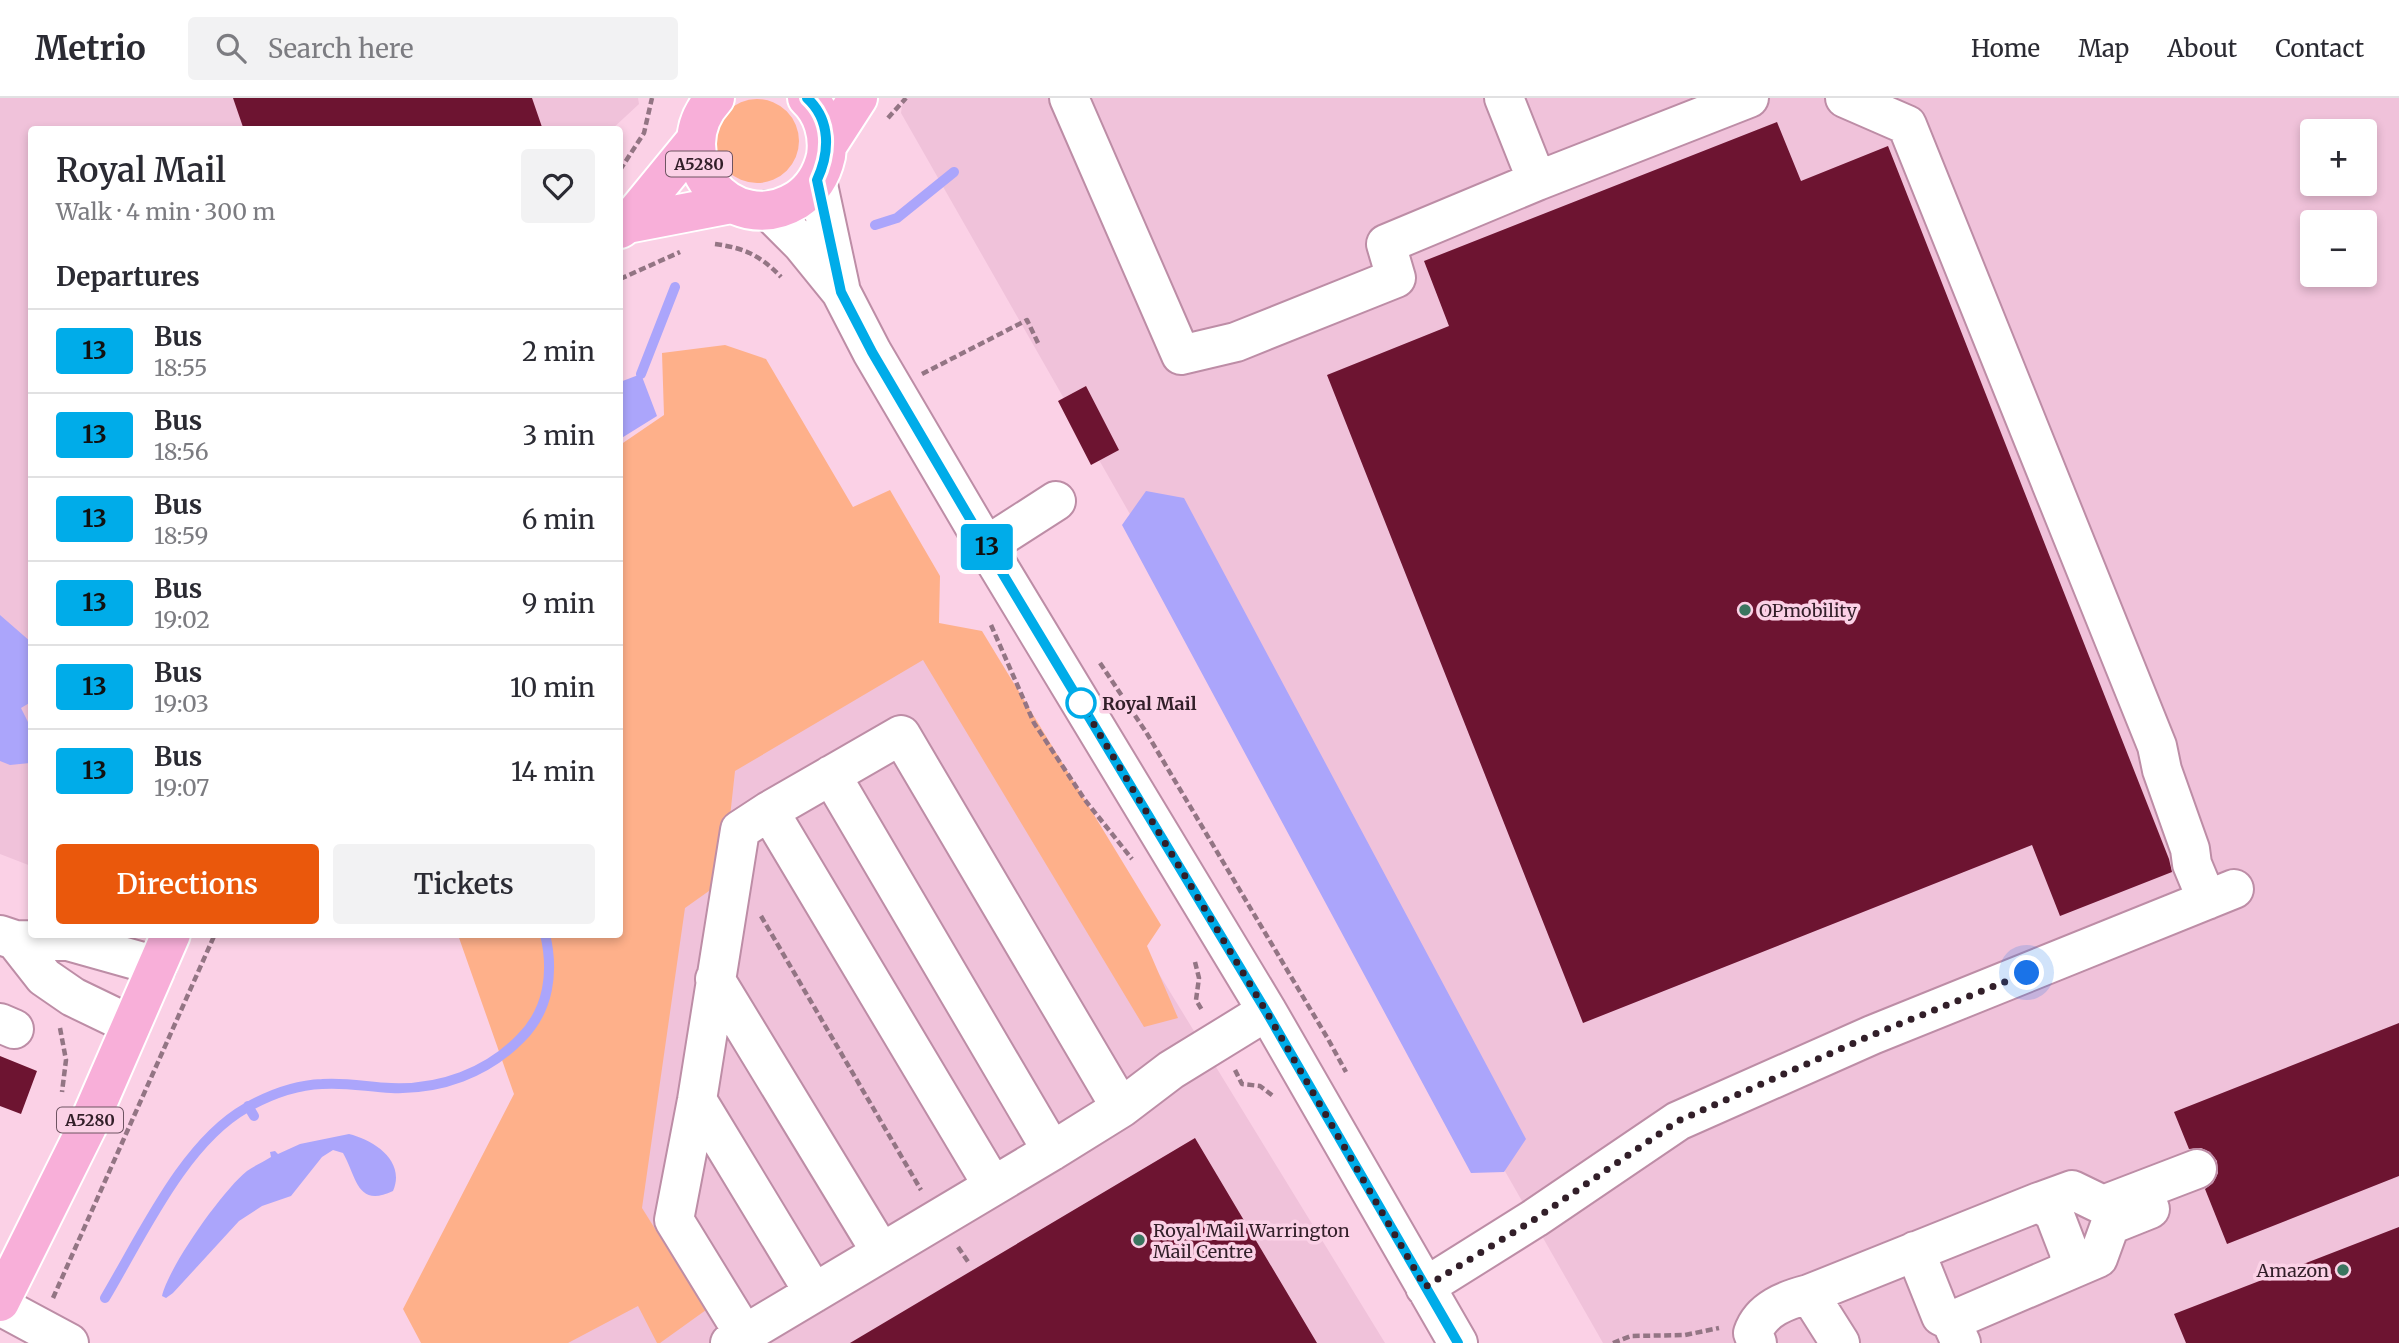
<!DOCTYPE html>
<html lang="en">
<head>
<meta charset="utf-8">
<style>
  :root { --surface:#fff; --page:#f2f2f3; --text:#2b2b33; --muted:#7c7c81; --line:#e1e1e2; --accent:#ea580c }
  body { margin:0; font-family:Merriweather,serif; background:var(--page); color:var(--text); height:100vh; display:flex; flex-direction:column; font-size:26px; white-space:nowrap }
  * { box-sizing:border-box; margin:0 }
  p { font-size:23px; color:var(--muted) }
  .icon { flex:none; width:38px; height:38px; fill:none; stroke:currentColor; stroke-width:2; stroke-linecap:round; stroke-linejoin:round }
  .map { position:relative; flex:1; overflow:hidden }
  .details { position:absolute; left:28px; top:28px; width:595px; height:812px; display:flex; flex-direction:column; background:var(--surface); border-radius:7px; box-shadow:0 4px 10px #0003 }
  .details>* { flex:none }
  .badge { padding:0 14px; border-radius:5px; font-size:24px; line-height:46px }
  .controls { position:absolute; left:2300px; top:21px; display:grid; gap:14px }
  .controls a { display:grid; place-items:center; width:77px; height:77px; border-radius:7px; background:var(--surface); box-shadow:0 4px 10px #0003; font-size:35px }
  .you { position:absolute; width:35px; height:35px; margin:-18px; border:5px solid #fff; border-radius:50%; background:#1a73e8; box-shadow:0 0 0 10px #1a73e833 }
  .map>.badge { position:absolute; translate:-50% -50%; box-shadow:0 0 0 4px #fff }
  h2 { padding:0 28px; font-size:26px; line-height:63px }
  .round { display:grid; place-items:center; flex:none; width:74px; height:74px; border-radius:7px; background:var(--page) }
  .head { display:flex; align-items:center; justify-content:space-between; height:119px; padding:0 28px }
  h1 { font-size:33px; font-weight:600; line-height:52px }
  .cta { display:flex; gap:14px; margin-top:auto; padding:14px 28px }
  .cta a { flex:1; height:80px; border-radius:7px; background:var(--accent); color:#fff; font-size:28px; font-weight:600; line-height:80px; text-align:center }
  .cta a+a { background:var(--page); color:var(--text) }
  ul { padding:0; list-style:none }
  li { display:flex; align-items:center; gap:21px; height:84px; padding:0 28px; border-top:2px solid var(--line) }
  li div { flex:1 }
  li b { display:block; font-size:26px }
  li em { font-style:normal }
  li .badge { min-width:77px; font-weight:700; text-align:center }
  header { display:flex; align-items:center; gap:42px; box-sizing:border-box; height:98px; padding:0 35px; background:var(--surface); border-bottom:2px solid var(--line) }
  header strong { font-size:33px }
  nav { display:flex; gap:38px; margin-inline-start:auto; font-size:24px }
  .search { width:490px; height:63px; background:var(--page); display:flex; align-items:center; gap:18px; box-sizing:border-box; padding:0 24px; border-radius:7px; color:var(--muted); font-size:26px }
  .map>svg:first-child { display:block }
  .built { fill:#f0c2da; fill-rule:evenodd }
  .green { fill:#feb08a }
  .water { fill:#aba5fb }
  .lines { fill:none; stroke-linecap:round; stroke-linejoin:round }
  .stream { stroke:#aba5fb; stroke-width:10 }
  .building { fill:#6d1431 }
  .minor-casing { stroke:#bd8da6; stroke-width:42 }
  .major-casing { stroke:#fff; stroke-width:42 }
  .path { stroke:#937584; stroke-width:4.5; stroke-dasharray:7 3.5; stroke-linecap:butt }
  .minor { stroke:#fff; stroke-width:38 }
  .major { stroke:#f8afd9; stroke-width:38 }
  .line-casing { stroke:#fff; stroke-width:16 }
  .line { stroke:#00ace9; stroke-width:10 }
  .walk { stroke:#321f29; stroke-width:7; stroke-dasharray:0 12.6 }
  .poi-dot { fill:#3a755f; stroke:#fbd1e6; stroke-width:2.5 }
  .stop-dot { fill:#fff; stroke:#00ace9; stroke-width:3.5 }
  .labels { text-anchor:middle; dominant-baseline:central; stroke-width:7; stroke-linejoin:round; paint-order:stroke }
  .shield { fill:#fbd1e6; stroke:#6e5462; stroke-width:2 }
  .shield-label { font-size:16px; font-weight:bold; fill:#321f29 }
  .poi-label { font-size:18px; fill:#321f29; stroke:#fbd1e6; text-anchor:start }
  .stop-label { font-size:18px; font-weight:bold; fill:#321f29; stroke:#fbd1e6; text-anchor:start }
</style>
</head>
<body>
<header>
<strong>Metrio</strong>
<div class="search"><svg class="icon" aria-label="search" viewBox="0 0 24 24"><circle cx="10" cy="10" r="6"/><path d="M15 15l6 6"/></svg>Search here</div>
<nav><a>Home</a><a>Map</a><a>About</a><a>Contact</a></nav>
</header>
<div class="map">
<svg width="2399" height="1245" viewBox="0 0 2399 1245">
  <rect width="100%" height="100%" fill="#fbd1e6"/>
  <path class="built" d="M0 0H638L639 6 611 32H32L31 768 0 756Z
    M903 0H2399V1245H1603L901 15ZM2312 33H2364V86H2312ZM2312 124H2364V177H2312Z
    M924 514 968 564 1385 1245H440L623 1069 672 668Z"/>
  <path class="green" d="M715 43a42 42 0 1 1 84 0a42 42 0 1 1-84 0Z
    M725 247 766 261 853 409 890 392 940 478 939 525 982 533 1161 827 1147 848 1178 920 1144 929 923 562 735 673 723 783 685 810 642 1110 706 1212 660 1245H657L638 1208 568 1245H421L403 1211 514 996 458 837 620 836V347L664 317 662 255Z"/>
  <path class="water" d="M641 276 657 318 620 341V284Z
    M1146 393 1184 400 1526 1041 1504 1074 1471 1075 1122 427Z
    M0 517 31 544V604L21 610 31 630 30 665 10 667 0 663Z
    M349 1036C374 1042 406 1063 393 1093 357 1110 357 1080 343 1055L333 1052 322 1059 291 1098 262 1108 239 1123 173 1195 166 1200 162 1198C169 1168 223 1092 247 1073 254 1068 263 1064 271 1059L270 1054 275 1053 278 1056 300 1046Z"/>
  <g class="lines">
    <path class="stream" d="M875 127 897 120 954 74
      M641 276 675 189
      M248 1008 254 1018
      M105 1200C142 1138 184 1045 246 1010 269 997 296 987 322 986 345 984 368 989 391 990 440 992 487 975 521 940 549 912 554 874 545 836"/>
  </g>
  <path class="building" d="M233 0H532L543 32H244Z
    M1777 24 1801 83 1888 48 2169 761 2172 774 2060 818 2032 747 1583 925 1327 277 1449 228 1424 163Z
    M1086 288 1119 352 1091 367 1058 303Z
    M2399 925V1078L2227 1146 2205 1091 2213 1085 2218 1075 2217 1063 2210 1054 2201 1050 2189 1051 2174 1014Z
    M0 958 37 973 21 1016 0 1008Z
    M1195 1040 1317 1245H850Z
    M2399 1129V1245H2186L2174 1216Z"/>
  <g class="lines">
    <g class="minor-casing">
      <path id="minor" d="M1069 0 1181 257 1236 244 1396 180 1386 146 1537 83 1504 0
        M1845 0 1907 27 2157 648 2162 672 2190 751 2192 766 2207 802
        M817 82 840 189
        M1537 83 1749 0
        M768 112 802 146 841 194 872 254 986 448 1267 913 1458 1245
        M986 448 1056 403
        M831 677 1052 1053
        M769 713 993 1088
        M0 837 15 842 68 843 157 868
        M15 842 44 879 73 899 131 927
        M715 881 881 1154
        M0 925 14 931
        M697 1002 814 1195
        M2039 1104 2072 1092 2103 1107 2197 1071
        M1915 1153 1941 1218 1951 1223
        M2070 1172 2098 1160 2110 1127 2150 1111
        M1425 1189 1535 1120 1678 1023 1872 937 2234 791
        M1809 1196 2039 1104 2054 1115 2069 1154 2070 1172 1951 1223 1961 1245
        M0 1208 69 1245
        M744 1236 674 1122 697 1002 740 732 769 713 901 637 1121 1010
        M730 1245 1052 1053 1121 1010 1171 972 1267 913
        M1757 1245 1753 1235C1761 1211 1786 1202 1809 1196L1840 1245"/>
    </g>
    <g class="major-casing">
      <path id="major" d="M715 0C662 57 730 143 797 102 812 92 822 76 826 58 829 37 823 15 807 0
        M827 48 858 0
        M627 126 731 106
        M620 131 627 126 695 43
        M0 1204 87 1029 171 836"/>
    </g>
    <path class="path" d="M888 20 906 0
      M620 72 644 35 652 0
      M715 146C744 150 760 157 781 179
      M620 181 680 154
      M922 276 1027 222 1039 247
      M991 527 1034 625 1085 702 1132 761
      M1100 565 1146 634 1328 941 1346 974
      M761 818 921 1092
      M1195 864 1199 880 1196 902 1202 912
      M60 930 66 962 62 994
      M1235 972 1242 986 1260 988 1273 998
      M958 1149 969 1165
      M53 1200 215 836
      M1613 1245 1631 1238 1685 1237 1719 1230"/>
    <use href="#minor" class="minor"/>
    <use href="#major" class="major"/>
  </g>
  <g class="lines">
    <g class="line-casing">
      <path id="line" d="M807 0C831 22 830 54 817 82L841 194 872 254 986 448 1266 913 1458 1245"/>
    </g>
    <use href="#line" class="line"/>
    <path class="walk" d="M1081 605 1266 913 1425 1189 1535 1121 1678 1023 1872 937 2027 875"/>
  </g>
  <g class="poi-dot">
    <circle cx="1745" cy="512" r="7"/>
    <circle cx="1139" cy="1142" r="7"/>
    <circle cx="2343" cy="1172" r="7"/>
  </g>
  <circle class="stop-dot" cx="1081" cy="605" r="14"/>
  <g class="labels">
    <g class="shield">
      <rect x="666" y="53.5" width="66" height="25" rx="5"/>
      <rect x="57" y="1009.5" width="66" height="25" rx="5"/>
    </g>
    <g class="shield-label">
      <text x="699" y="66">A5280</text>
      <text x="90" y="1022">A5280</text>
    </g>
    <g class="poi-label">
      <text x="1759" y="512">OPmobility</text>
      <text x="1153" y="1132">Royal Mail Warrington<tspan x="1153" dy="21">Mail Centre</tspan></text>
      <text x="2329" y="1172" text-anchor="end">Amazon</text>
    </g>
    <g class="stop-label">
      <text x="1102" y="605">Royal Mail</text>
    </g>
  </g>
</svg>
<div class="controls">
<a>+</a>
<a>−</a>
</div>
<div class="you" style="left:2027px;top:875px"></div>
<b class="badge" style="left:987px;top:449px;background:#00ace9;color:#111">13</b>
<section class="details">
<div class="head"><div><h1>Royal Mail</h1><p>Walk · 4 min · 300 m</p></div><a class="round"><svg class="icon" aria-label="heart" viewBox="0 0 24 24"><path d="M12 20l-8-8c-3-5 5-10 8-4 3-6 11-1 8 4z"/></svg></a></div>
<h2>Departures</h2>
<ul>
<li><span class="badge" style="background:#00ace9;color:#111">13</span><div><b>Bus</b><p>18:55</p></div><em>2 min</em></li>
<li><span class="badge" style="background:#00ace9;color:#111">13</span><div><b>Bus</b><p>18:56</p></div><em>3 min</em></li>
<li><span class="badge" style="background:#00ace9;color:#111">13</span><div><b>Bus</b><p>18:59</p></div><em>6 min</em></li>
<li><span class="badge" style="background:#00ace9;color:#111">13</span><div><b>Bus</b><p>19:02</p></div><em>9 min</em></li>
<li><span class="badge" style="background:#00ace9;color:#111">13</span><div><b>Bus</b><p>19:03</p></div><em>10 min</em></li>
<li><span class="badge" style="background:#00ace9;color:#111">13</span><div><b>Bus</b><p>19:07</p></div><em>14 min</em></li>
</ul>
<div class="cta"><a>Directions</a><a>Tickets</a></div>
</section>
</div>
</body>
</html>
